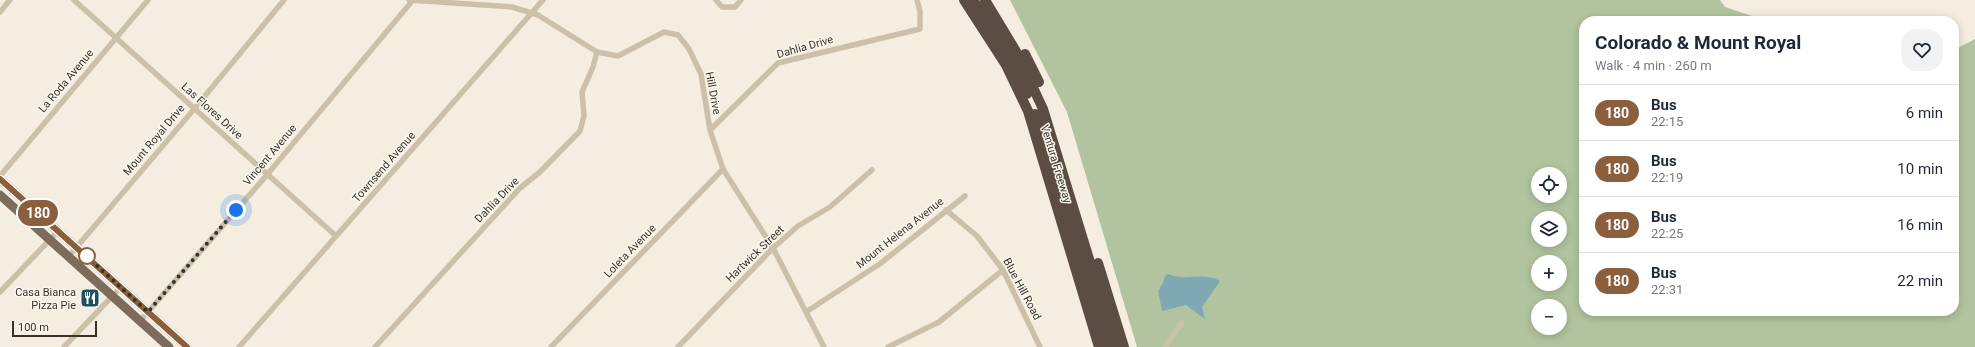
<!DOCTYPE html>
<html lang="en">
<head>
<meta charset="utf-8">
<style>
  :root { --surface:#fff; --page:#f2f2f3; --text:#1f2937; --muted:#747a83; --line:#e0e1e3 }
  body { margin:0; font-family:Roboto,sans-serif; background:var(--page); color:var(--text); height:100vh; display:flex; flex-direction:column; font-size:15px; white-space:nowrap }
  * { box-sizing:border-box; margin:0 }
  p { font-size:13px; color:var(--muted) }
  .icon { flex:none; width:22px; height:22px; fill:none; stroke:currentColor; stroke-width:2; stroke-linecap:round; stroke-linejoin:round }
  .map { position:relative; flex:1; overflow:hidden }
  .details { position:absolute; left:1579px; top:16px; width:380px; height:300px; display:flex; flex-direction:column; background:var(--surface); border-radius:16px; box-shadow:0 2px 10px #0003 }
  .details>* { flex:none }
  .badge { padding:0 8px; border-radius:13px; font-size:14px; line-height:26px }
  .fabs { position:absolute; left:1531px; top:167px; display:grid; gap:8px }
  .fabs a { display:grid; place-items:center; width:36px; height:36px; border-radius:50%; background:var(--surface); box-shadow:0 2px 10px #0003; font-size:20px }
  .scale { position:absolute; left:12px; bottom:10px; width:85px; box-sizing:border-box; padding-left:4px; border:2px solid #3a322a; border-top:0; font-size:11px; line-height:14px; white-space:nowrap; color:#3a322a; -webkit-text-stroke:3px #fbf7ed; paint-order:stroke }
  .you { position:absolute; width:20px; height:20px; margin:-10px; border:3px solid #fff; border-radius:50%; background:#1a73e8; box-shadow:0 0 0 6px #1a73e833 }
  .map>.badge { position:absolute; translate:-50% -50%; box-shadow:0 0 0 2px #fff }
  .round { display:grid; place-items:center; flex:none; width:42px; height:42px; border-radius:16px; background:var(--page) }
  .head { display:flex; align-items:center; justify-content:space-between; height:68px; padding:0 16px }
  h1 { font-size:19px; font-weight:700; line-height:30px }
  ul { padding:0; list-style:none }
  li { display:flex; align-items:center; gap:12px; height:56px; padding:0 16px; border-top:1px solid var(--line) }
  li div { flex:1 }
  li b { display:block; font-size:15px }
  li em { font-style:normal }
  li .badge { min-width:44px; font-weight:700; text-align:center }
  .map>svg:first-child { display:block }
  .green { fill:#b2c49f; fill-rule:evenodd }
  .water { fill:#7ea8b2 }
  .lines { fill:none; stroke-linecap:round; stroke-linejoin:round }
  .minor { stroke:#cdc0ab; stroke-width:5.5 }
  .primary { stroke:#7d6b5b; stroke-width:9 }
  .motorway { stroke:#5b4d41; stroke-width:10 }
  .line-casing { stroke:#fff; stroke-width:9 }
  .line { stroke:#8b5e3c; stroke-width:6 }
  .walk { stroke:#3a322a; stroke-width:4; stroke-dasharray:0 7.2 }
  .stop-dot { fill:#fff; stroke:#8b5e3c; stroke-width:2 }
  .labels { text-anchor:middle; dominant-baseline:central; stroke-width:3; stroke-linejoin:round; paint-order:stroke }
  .street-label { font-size:11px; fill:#3a322a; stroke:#fbf7ed }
  .poi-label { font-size:11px; fill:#3a322a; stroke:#fbf7ed; text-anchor:end }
</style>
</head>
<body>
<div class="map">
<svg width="1975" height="347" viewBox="0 0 1975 347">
  <rect width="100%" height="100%" fill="#f4ede0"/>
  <path class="green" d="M1010 0H1720L1725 7 1767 21H1584V311H1954V50L1975 39V347H1137L1067 112ZM1538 174H1560V196H1538ZM1538 218H1560V240H1538ZM1538 262H1560V284H1538ZM1538 306H1560V328H1538Z"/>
  <path class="water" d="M1168 274C1186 282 1203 271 1220 281L1202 307 1205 319 1186 305 1162 311 1158 291 1163 283 1165 276Z"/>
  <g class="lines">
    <path class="minor" d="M74 0 336 236
      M409 0 512 7 538 15 597 52 618 56 664 32 678 35 689 49 701 74 710 130 723 169 773 248 824 347
      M716 0 722 7H735L741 0
      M0 12 10 0
      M710 130 778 63 920 29V11L917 0
      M0 176 148 0
      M946 210 977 236 1003 270 1040 347
      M69 256 195 108 284 0
      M0 292 58 231
      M806 312 881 263 965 196
      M140 321 266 176 413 0
      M64 347 121 287
      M239 347 543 0
      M375 347 520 188 540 172 580 131 584 116 582 92 593 67 597 52
      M551 347 723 169
      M678 347 773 248 798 226 830 207 872 170
      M888 347 939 322 1003 270
      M1165 347 1182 322"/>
    <path class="primary" d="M0 179 187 347
      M0 195 169 347"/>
    <path class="motorway" d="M964 0 1006 65 1028 111 1099 347
      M973 0C994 30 1012 60 1027 94
      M985 0 1017 53 1043 109 1116 347
      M1025 54 1039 82
      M1035 114 1107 347
      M1098 263 1124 347"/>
  </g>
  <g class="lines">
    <g class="line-casing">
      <path id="line" d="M0 179 187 347"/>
    </g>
    <use href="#line" class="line"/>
    <path class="walk" d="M87 256 84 254 148 312 236 210"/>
  </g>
  <defs>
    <g id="restaurant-square" transform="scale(1)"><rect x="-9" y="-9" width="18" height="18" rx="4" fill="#1e505e" stroke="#fbf7ed"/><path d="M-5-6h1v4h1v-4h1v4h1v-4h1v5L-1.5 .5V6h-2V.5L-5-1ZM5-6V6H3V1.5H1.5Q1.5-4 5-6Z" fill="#fff"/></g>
  </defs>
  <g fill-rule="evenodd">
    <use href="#restaurant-square" x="90" y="298"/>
  </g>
  <circle class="stop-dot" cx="87" cy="256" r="8"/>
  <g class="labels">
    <g class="street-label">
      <text transform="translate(805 47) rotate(-16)">Dahlia Drive</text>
      <text transform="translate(66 81) rotate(-50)">La Roda Avenue</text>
      <text transform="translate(713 93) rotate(79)">Hill Drive</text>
      <text transform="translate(212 111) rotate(42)">Las Flores Drive</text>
      <text transform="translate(154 140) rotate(-50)">Mount Royal Drive</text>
      <text transform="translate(270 155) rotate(-50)">Vincent Avenue</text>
      <text transform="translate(1056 164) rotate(73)">Ventura Freeway</text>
      <text transform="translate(384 167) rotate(-49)">Townsend Avenue</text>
      <text transform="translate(497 200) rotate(-46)">Dahlia Drive</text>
      <text transform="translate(900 233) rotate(-38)">Mount Helena Avenue</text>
      <text transform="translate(630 251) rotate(-46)">Loleta Avenue</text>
      <text transform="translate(755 254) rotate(-44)">Hartwick Street</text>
      <text transform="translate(1022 289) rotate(62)">Blue Hill Road</text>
    </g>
    <g class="poi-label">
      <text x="76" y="292">Casa Bianca<tspan x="76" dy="13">Pizza Pie</tspan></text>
    </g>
  </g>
</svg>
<div class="fabs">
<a><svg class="icon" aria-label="locate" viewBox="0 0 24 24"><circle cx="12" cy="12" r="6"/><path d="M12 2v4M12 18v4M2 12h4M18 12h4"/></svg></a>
<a><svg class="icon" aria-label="layers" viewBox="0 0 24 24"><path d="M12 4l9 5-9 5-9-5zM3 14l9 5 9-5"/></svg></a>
<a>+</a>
<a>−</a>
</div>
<div class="scale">100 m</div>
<div class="you" style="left:236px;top:210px"></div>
<b class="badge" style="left:38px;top:213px;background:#8b5e3c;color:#fff">180</b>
<section class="details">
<div class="head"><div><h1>Colorado &amp; Mount Royal</h1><p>Walk · 4 min · 260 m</p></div><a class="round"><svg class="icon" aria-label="heart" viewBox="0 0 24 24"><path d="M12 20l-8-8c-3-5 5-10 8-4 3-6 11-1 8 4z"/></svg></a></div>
<ul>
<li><span class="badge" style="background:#8b5e3c;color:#fff">180</span><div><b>Bus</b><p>22:15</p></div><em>6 min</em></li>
<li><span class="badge" style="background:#8b5e3c;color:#fff">180</span><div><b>Bus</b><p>22:19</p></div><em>10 min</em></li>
<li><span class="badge" style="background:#8b5e3c;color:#fff">180</span><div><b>Bus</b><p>22:25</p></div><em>16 min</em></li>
<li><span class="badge" style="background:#8b5e3c;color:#fff">180</span><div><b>Bus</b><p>22:31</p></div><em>22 min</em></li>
</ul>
</section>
</div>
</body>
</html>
